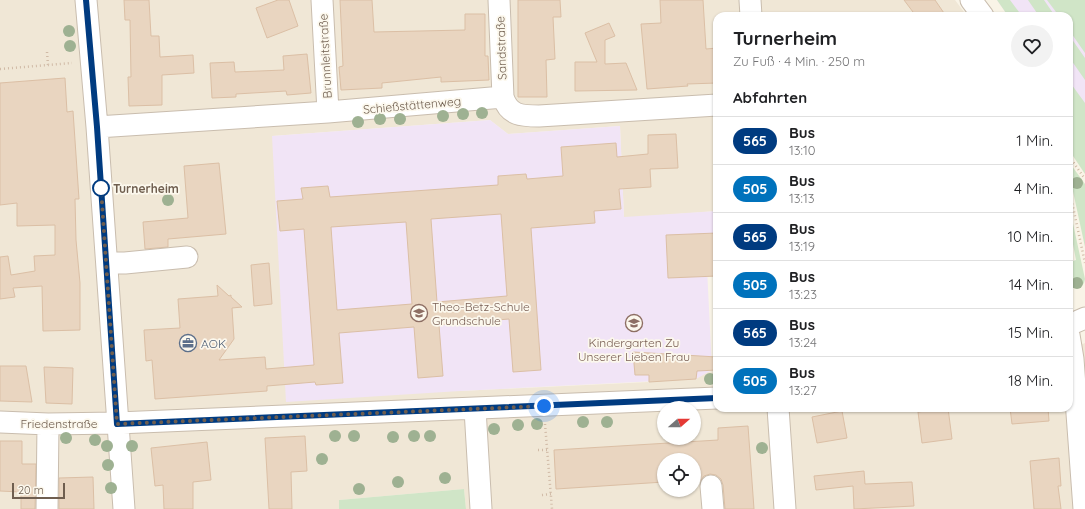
<!DOCTYPE html>
<html lang="de">
<head>
<meta charset="utf-8">
<style>
  :root { --surface:#fff; --page:#f2f2f2; --text:#202124; --muted:#757577; --line:#e0e0e0 }
  body { margin:0; font-family:Quicksand,sans-serif; background:var(--page); color:var(--text); height:100vh; display:flex; flex-direction:column; font-size:15px; white-space:nowrap }
  * { box-sizing:border-box; margin:0 }
  p { font-size:13px; color:var(--muted) }
  .icon { flex:none; width:22px; height:22px; fill:none; stroke:currentColor; stroke-width:2; stroke-linecap:round; stroke-linejoin:round }
  .map { position:relative; flex:1; overflow:hidden }
  .details { position:absolute; left:713px; top:12px; width:360px; height:400px; display:flex; flex-direction:column; background:var(--surface); border-radius:12px; box-shadow:0 1px 3px #0004 }
  .details>* { flex:none }
  .badge { padding:0 8px; border-radius:13px; font-size:14px; line-height:26px }
  .needle { width:26px; rotate:69deg }
  .buttons { position:absolute; left:657px; top:401px; display:grid; gap:8px }
  .buttons a { display:grid; place-items:center; width:44px; height:44px; border-radius:50%; background:var(--surface); box-shadow:0 1px 3px #0004; font-size:20px }
  .scale { position:absolute; left:12px; bottom:10px; width:53px; box-sizing:border-box; padding-left:4px; border:2px solid #6f5e4f; border-top:0; font-size:11px; line-height:14px; white-space:nowrap; color:#6f5e4f; -webkit-text-stroke:3px #fcf8ed; paint-order:stroke }
  .you { position:absolute; width:20px; height:20px; margin:-10px; border:3px solid #fff; border-radius:50%; background:#1a73e8; box-shadow:0 0 0 6px #1a73e833 }
  .map>.badge { position:absolute; translate:-50% -50%; box-shadow:0 0 0 2px #fff }
  h2 { padding:0 20px; font-size:15px; line-height:36px }
  .round { display:grid; place-items:center; flex:none; width:42px; height:42px; border-radius:21px; background:var(--page) }
  .summary { display:flex; align-items:center; justify-content:space-between; height:68px; padding:0 20px }
  h1 { font-size:19px; font-weight:700; line-height:30px }
  ul { padding:0; list-style:none }
  li { display:flex; align-items:center; gap:12px; height:48px; padding:0 20px; border-top:1px solid var(--line) }
  li div { flex:1 }
  li b { display:block; font-size:15px }
  li em { font-style:normal }
  li .badge { min-width:44px; font-weight:700; text-align:center }
  .map>svg:first-child { display:block }
  .residential { fill:#f0e7d6; fill-rule:evenodd }
  .education { fill:#f1e4f6 }
  .green { fill:#d0e5c7 }
  .building { fill:#e9d5c0; stroke:#dbbfa5; fill-rule:evenodd }
  .lines { fill:none; stroke-linecap:round; stroke-linejoin:round }
  .minor-casing { stroke:#c9bdae; stroke-width:23 }
  .path { stroke:#d0baa6; stroke-width:2.5; stroke-dasharray:1 3; stroke-linecap:butt }
  .minor { stroke:#fff; stroke-width:21 }
  .tree { fill:#9eb192 }
  .line-casing { stroke:#fff; stroke-width:9 }
  .line { stroke:#003b80; stroke-width:6 }
  .walk { stroke:#6f5e4f; stroke-width:4; stroke-dasharray:0 7.2 }
  .stop-dot { fill:#fff; stroke:#003b80; stroke-width:2 }
  .labels { text-anchor:middle; dominant-baseline:central; stroke-width:3.5; stroke-linejoin:round; paint-order:stroke }
  .street-label { font-size:12px; fill:#6f5e4f; stroke:#fcf8ed }
  .stop-label { font-size:12px; font-weight:bold; fill:#6f5e4f; stroke:#fcf8ed; text-anchor:start }
  .education-label { font-size:12px; fill:#785e54; stroke:#fcf8ed; text-anchor:start }
  .service-label { font-size:12px; fill:#4e5e75; stroke:#fcf8ed; text-anchor:start }
</style>
</head>
<body>
<div class="map">
<svg width="1085" height="509" viewBox="0 0 1085 509">
  <rect width="100%" height="100%" fill="#f9f4e7"/>
  <path class="residential" d="M0 0H955L967 16H717V211L624 218 620 126 508 134 490 120 272 136 460 391 649 382 717 370V408H1069V349L1085 343V509H466L464 489 339 500V509H0ZM664 408H694V438H664ZM664 460H694V490H664Z"/>
  <path class="education" d="M997 0H1085V162L1069 135V16H1008Z
    M490 120 508 134 620 126 624 217 717 211V267L707 268 712 370 696 379 460 391 286 402 272 136Z"/>
  <path class="green" d="M997 0H1010L1022 16H1008Z
    M1028 0H1044L1055 16H1039Z
    M1047 0H1085V53L1069 30V16H1059Z
    M1069 35 1085 58V80L1069 57Z
    M1069 81 1085 103V174L1069 150Z
    M1069 162 1085 184V247L1069 173Z
    M1069 205 1085 279 1084 283 1080 288H1075C1069 281 1069 271 1069 262L1076 260 1072 239 1069 240Z
    M464 489 466 509H339V500Z"/>
  <path class="building" d="M124 0H149L151 36H159L160 57 193 55 194 73 162 75V105L129 106 128 77H131L130 20H125Z
    M278 0H289L298 26 267 38 256 8Z
    M340 0H372L374 32 465 30V14H485V56H488L489 80 441 82V77L382 83V88L341 90 339 67 343 66Z
    M518 0H560L561 17H553L555 59 546 60 547 97H518Z
    M660 0H703L706 49 717 48V83L687 84 688 86 647 89 641 24 661 23Z
    M904 0H935L946 16H916Z
    M609 23 615 36 605 40V64L626 63 637 90 575 91V62H597L585 33Z
    M307 54 311 93 287 95 286 91 236 94V97L212 98 210 63 234 62 235 72 284 70 283 56Z
    M65 78 67 112 73 111 79 199H75L76 240 80 283V330L43 331 42 286 13 288 15 297 0 299V257L8 256 11 275 35 271 34 256 55 255V225L17 226V203L0 205V83Z
    M676 134 678 168 650 169 651 187 619 189 621 209 594 211 595 223 531 228 541 370 513 372 509 319 439 325 443 376 418 378 414 327 339 333 343 383 316 385 315 382 267 386V391L155 399 152 360 146 361 144 330 180 328 178 299 218 296 217 285 229 296 231 295V297L242 307 232 308 234 339 219 360 265 357 266 369 314 365 304 229 280 231 277 201 303 199 301 188 328 186 330 197 498 185V176L526 174 527 179 563 176 561 147 616 143 617 157 648 154V135ZM501 214 507 296 437 302 431 219ZM406 222 412 304 337 310 331 227Z
    M219 163 226 234 168 239V247L145 249 143 222 188 218 184 166Z
    M717 233V276L668 278 666 235Z
    M269 263 272 304 254 306 251 265Z
    M633 352 717 357V370L697 371 696 379 649 382V375H635Z
    M0 366H26L32 402 0 401Z
    M44 367 73 368 72 404 46 403Z
    M948 408 952 439 922 443 918 412Z
    M1010 408H1048L1049 421 1012 424Z
    M842 411 847 438 817 443 812 417Z
    M748 426 754 509H725L723 485 721 479 716 475 710 474 704 476 701 480H694V460H664V482L556 489 554 450 718 440V428Z
    M305 436 307 471 291 472 292 509H269L265 438Z
    M0 441H22V464H36L35 509H21V492L0 491Z
    M207 442 211 480 193 482V509H164L163 485 155 486 151 448Z
    M1059 458 1061 486H1058L1061 509H1034L1030 461Z
    M864 471 865 484 912 482 914 506 854 509 853 486 816 490 814 476Z
    M93 477 94 509H59V478Z"/>
  <g class="lines">
    <g class="minor-casing">
      <path id="minor" d="M86 0 97 127 124 509
        M322 0 328 112
        M499 0 503 97C509 116 522 116 539 116L717 105
        M750 0 751 16
        M971 0 983 16
        M97 127 328 112 503 97
        M107 263H125L187 257
        M1069 325 1085 318
        M1069 335 1073 359 1084 509
        M778 408 785 509
        M475 409 481 509
        M0 422 48 424 117 423 717 398
        M711 486 713 509
        M47 509 48 424"/>
    </g>
    <path class="path" d="M47 52 48 65
      M0 69 72 63
      M1069 156 1085 179
      M1069 188 1085 263
      M715 379V375H717
      M545 424 552 509
      M538 450H547
      M542 495 551 494"/>
    <use href="#minor" class="minor"/>
  </g>
  <g class="tree">
    <circle cx="69" cy="31" r="6"/>
    <circle cx="70" cy="46" r="6"/>
    <circle cx="482" cy="113" r="6"/>
    <circle cx="463" cy="114" r="6"/>
    <circle cx="443" cy="116" r="6"/>
    <circle cx="380" cy="119" r="6"/>
    <circle cx="400" cy="119" r="6"/>
    <circle cx="358" cy="122" r="6"/>
    <circle cx="1077" cy="183" r="6"/>
    <circle cx="168" cy="200" r="6"/>
    <circle cx="1077" cy="283" r="6"/>
    <circle cx="710" cy="379" r="6"/>
    <circle cx="583" cy="422" r="6"/>
    <circle cx="607" cy="422" r="6"/>
    <circle cx="537" cy="424" r="6"/>
    <circle cx="518" cy="425" r="6"/>
    <circle cx="494" cy="429" r="6"/>
    <circle cx="335" cy="436" r="6"/>
    <circle cx="354" cy="436" r="6"/>
    <circle cx="414" cy="436" r="6"/>
    <circle cx="430" cy="436" r="6"/>
    <circle cx="393" cy="437" r="6"/>
    <circle cx="66" cy="438" r="6"/>
    <circle cx="95" cy="440" r="6"/>
    <circle cx="107" cy="446" r="6"/>
    <circle cx="132" cy="446" r="6"/>
    <circle cx="762" cy="448" r="6"/>
    <circle cx="322" cy="459" r="6"/>
    <circle cx="108" cy="465" r="6"/>
    <circle cx="445" cy="478" r="6"/>
    <circle cx="398" cy="482" r="6"/>
    <circle cx="111" cy="488" r="6"/>
    <circle cx="359" cy="489" r="6"/>
  </g>
  <g class="lines">
    <g class="line-casing">
      <path id="line" d="M86 0 97 127 117 424 717 398"/>
    </g>
    <use href="#line" class="line"/>
    <path class="walk" d="M101 188 117 424 544 406"/>
  </g>
  <defs>
    <g id="school-ring" transform="scale(0.9)"><circle r="9.5" fill="#fcf8ed" stroke="#8d6e63" stroke-width="1.5"/><path d="M0-5L7-2L0 1L-7-2ZM-4 1L0 2.5L4 1V4Q0 6-4 4Z" fill="#8d6e63"/></g>
    <g id="office-ring" transform="scale(0.9)"><circle r="9.5" fill="#fcf8ed" stroke="#5c6f8a" stroke-width="1.5"/><path d="M-6-3h4V-5.5h4V-3h4V5H-6ZM-1-4.5V-3h2v-1.5ZM-6 0V1H6V0Z" fill="#5c6f8a"/></g>
  </defs>
  <g fill-rule="evenodd">
    <use href="#school-ring" x="419" y="313"/>
    <use href="#school-ring" x="634" y="323"/>
    <use href="#office-ring" x="188" y="343"/>
  </g>
  <circle class="stop-dot" cx="101" cy="188" r="8"/>
  <g class="labels">
    <g class="street-label">
      <text transform="translate(501 48) rotate(-92)">Sandstraße</text>
      <text transform="translate(325 56) rotate(-93)">Brunnleitstraße</text>
      <text transform="translate(412 105) rotate(-5)">Schießstättenweg</text>
      <text x="59" y="423">Friedenstraße</text>
    </g>
    <g class="stop-label">
      <text x="113" y="188">Turnerheim</text>
    </g>
    <g class="education-label">
      <text x="432" y="306">Theo-Betz-Schule<tspan x="432" dy="14">Grundschule</tspan></text>
      <text x="634" y="342" text-anchor="middle">Kindergarten Zu<tspan x="634" dy="14">Unserer Lieben Frau</tspan></text>
    </g>
    <g class="service-label">
      <text x="201" y="343">AOK</text>
    </g>
  </g>
</svg>
<div class="buttons">
<a><svg class="needle" viewBox="-14 -14 28 28"><path d="M0-13l5 13h-10z" fill="#e53935"/><path d="M0 13l5-13h-10z" fill="#757577"/></svg></a>
<a><svg class="icon" aria-label="locate" viewBox="0 0 24 24"><circle cx="12" cy="12" r="6"/><path d="M12 2v4M12 18v4M2 12h4M18 12h4"/></svg></a>
</div>
<div class="scale">20 m</div>
<div class="you" style="left:544px;top:406px"></div>
<section class="details">
<div class="summary"><div><h1>Turnerheim</h1><p>Zu Fuß · 4 Min. · 250 m</p></div><a class="round"><svg class="icon" aria-label="heart" viewBox="0 0 24 24"><path d="M12 20l-8-8c-3-5 5-10 8-4 3-6 11-1 8 4z"/></svg></a></div>
<h2>Abfahrten</h2>
<ul>
<li><span class="badge" style="background:#003b80;color:#fff">565</span><div><b>Bus</b><p>13:10</p></div><em>1 Min.</em></li>
<li><span class="badge" style="background:#0072bc;color:#fff">505</span><div><b>Bus</b><p>13:13</p></div><em>4 Min.</em></li>
<li><span class="badge" style="background:#003b80;color:#fff">565</span><div><b>Bus</b><p>13:19</p></div><em>10 Min.</em></li>
<li><span class="badge" style="background:#0072bc;color:#fff">505</span><div><b>Bus</b><p>13:23</p></div><em>14 Min.</em></li>
<li><span class="badge" style="background:#003b80;color:#fff">565</span><div><b>Bus</b><p>13:24</p></div><em>15 Min.</em></li>
<li><span class="badge" style="background:#0072bc;color:#fff">505</span><div><b>Bus</b><p>13:27</p></div><em>18 Min.</em></li>
</ul>
</section>
</div>
</body>
</html>
